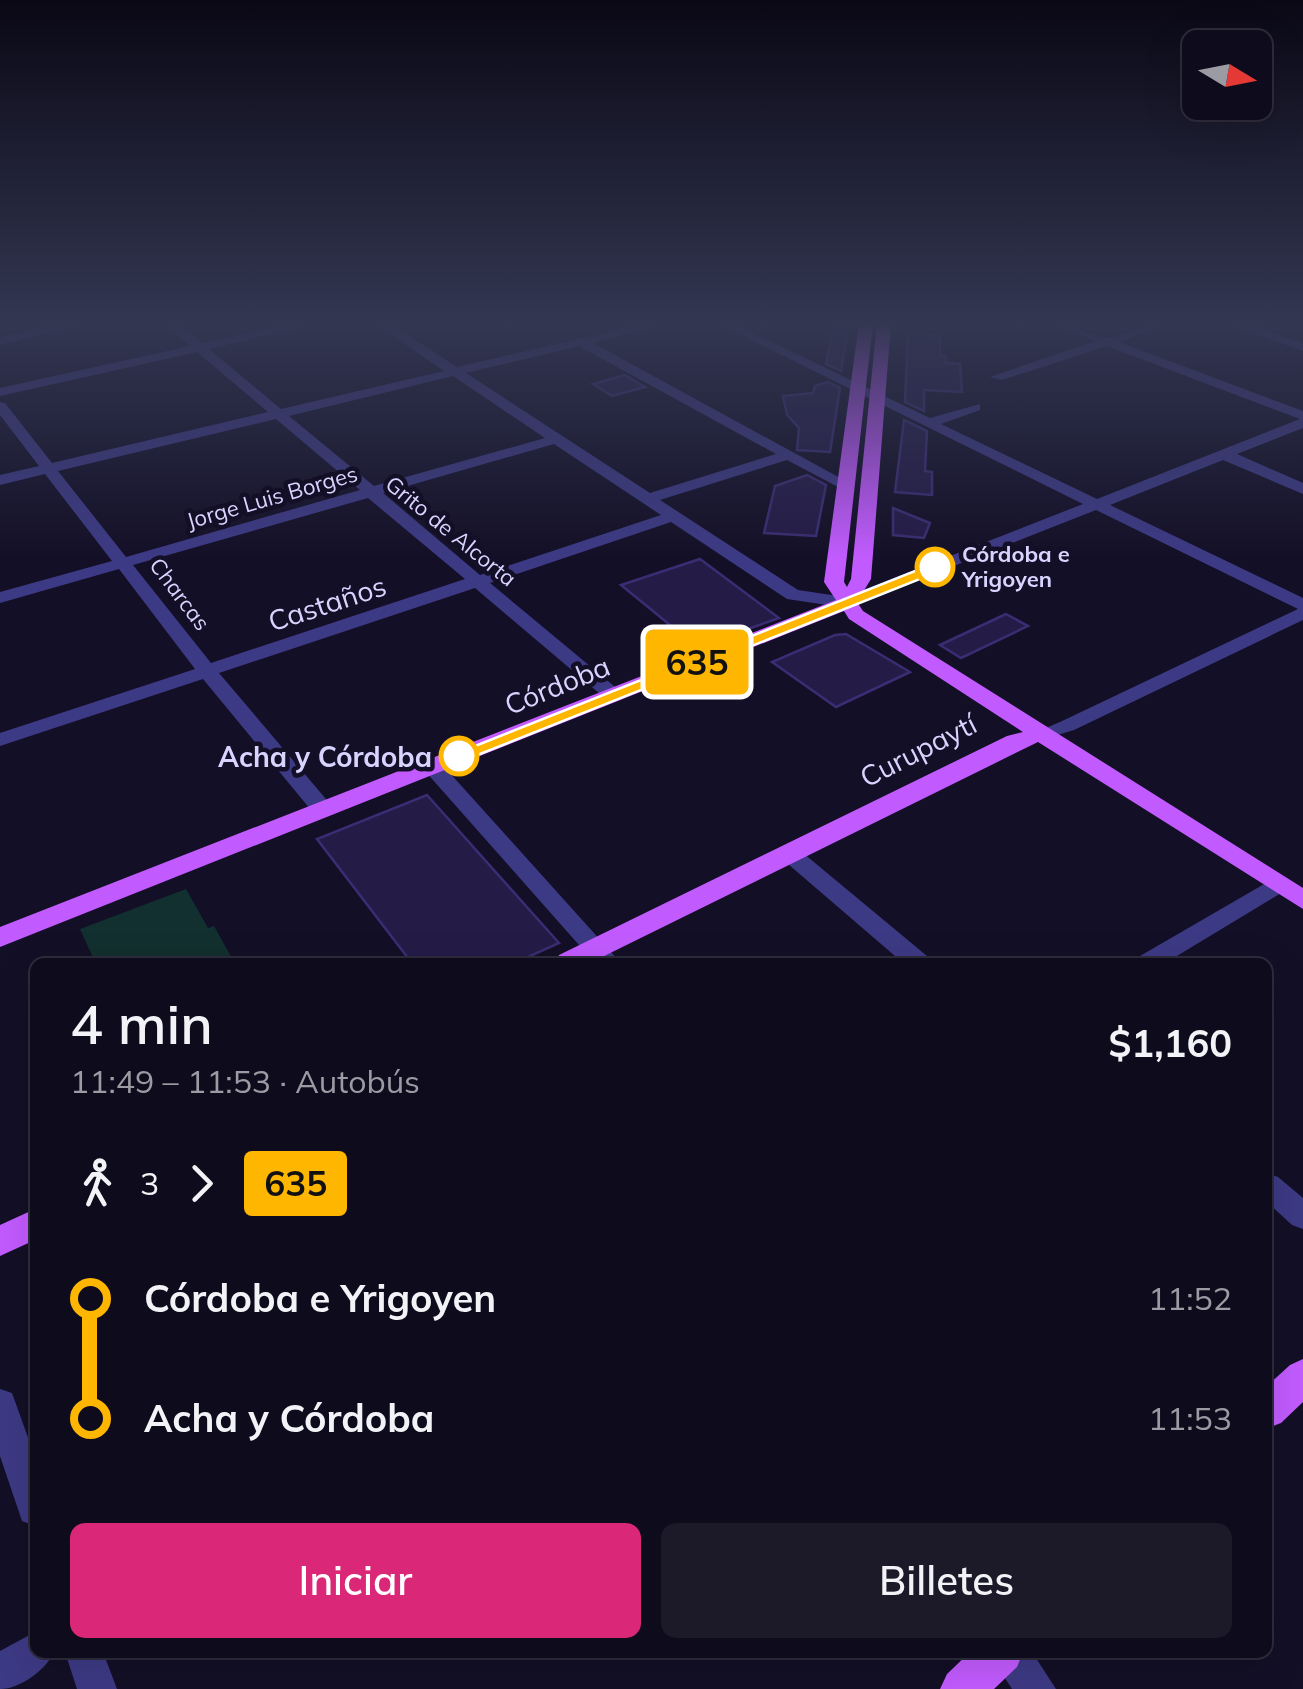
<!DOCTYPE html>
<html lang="es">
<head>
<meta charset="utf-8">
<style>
  :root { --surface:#0e0b1c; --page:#1c1929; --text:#f1f3f6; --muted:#9b9ba3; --line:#2e2b3b; --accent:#db2777 }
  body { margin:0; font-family:Mulish,sans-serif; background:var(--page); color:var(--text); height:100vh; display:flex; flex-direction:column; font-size:38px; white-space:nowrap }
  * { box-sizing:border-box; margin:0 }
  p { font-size:32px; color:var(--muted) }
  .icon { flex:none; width:55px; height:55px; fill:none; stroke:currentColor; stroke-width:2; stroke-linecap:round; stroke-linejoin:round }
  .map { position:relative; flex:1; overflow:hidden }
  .side { position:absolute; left:30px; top:958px; width:1242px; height:700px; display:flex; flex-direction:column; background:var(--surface); border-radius:15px; box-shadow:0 10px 40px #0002,0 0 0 2px var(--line) }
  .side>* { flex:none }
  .badge { padding:0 20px; border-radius:8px; font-size:35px; line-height:65px }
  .needle { width:65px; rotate:100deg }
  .buttons { position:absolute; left:1182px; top:30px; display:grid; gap:20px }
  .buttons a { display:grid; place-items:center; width:90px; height:90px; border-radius:15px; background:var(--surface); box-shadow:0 10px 40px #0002,0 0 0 2px var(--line); font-size:50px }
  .map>.badge { position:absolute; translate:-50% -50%; box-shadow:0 0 0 5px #fff }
  .legs { display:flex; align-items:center; gap:15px; height:110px; padding:0 40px; font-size:32px }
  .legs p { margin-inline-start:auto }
  .head { display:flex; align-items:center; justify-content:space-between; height:170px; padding:0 40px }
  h1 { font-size:55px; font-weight:600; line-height:75px }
  .button { display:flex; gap:20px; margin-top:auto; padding:20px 40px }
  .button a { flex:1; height:115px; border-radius:15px; background:var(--accent); color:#fff; font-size:40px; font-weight:600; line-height:115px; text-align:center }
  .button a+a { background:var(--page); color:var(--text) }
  ul { padding:0 40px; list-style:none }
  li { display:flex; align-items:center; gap:35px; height:120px; font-size:38px }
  li i { display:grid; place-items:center; width:15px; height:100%; margin:0 12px; background:currentColor }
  li i::after { content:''; width:25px; height:25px; margin:-12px; border:8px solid; border-radius:50%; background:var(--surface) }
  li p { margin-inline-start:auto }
  li:first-child i { background:linear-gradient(#0000 50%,currentColor 0) }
  li:last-child i { background:linear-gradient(currentColor 50%,#0000 0) }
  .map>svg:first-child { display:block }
  .green { fill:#12302f }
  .building { fill:#241b47; stroke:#3b2d73; stroke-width:2.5 }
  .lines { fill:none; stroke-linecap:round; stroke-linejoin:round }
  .minor { fill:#3d3a85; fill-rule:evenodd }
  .major { fill:#c25bff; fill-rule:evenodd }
  .line-1 { fill:#feb600; stroke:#fff; stroke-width:2.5 }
  .stop-1-dot { fill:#fff; stroke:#feb600; stroke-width:5 }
  .labels { text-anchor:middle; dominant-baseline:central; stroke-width:9; stroke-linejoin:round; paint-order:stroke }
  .far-street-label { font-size:22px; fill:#d9d4ff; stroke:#130f26 }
  .far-stop-label { font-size:22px; font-weight:bold; fill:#d9d4ff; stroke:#130f26; text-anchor:start }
  .street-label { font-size:28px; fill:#d9d4ff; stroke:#130f26 }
  .stop-label { font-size:28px; font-weight:bold; fill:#d9d4ff; stroke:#130f26; text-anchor:end }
</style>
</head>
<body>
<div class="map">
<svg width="1303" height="1689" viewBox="0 0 1303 1689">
  <rect width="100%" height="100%" fill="#130f26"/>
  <path class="green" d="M186 889 208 928 214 926 234 962H95L80 929Z"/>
  <path class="building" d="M834 323H849L841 371 826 364Z
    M908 334 940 336V356H946V363L960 364 962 392 924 390V411L905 402Z
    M625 375 645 387 612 396 593 384Z
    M828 382 840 388 830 452 797 450 799 428 787 415 783 396 813 393 815 386Z
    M904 420 927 431 925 471 932 472V495L895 492Z
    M807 475 826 485 816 536 764 533 775 486Z
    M893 508 930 523 924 538 893 535Z
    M700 559 779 618 697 647 621 585Z
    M1006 614 1028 626 961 658 940 645Z
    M846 634 910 672 836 707 772 662 835 635Z
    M427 795 559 943 517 962H411L317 839Z"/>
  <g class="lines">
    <path class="minor" d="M69 323H90L0 345V337Z
      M164 323H177L202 343 296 323H317L209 349 281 409 444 371 375 323H389L457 367 647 323H667L593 343 853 485 840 488 787 460 660 500 798 590 845 597 1083 504 717 323H732L930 418 980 404V410L941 424 1097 499 1300 419 1107 346 1002 380 990 377 1095 341 1052 323C1072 323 1088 337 1107 337 1126 338 1148 323 1171 323L1119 342 1303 411V428L1237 454 1303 483V494L1223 460 1110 505 1303 598V620L1074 730 1044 739 1037 737 1034 733 1060 722 1298 609 1096 510 847 608 787 599 671 522 490 583 620 691 623 695 620 699H606L475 588 219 673 331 805 334 810 331 815H315L203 679 0 746V733L195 669 119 569 0 603V592L112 561 45 474 0 485V475L39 466 0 415V402L5 403 52 463 268 412 197 352 0 396V388L190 346ZM579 346 776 454 650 493 466 373ZM453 376 545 438 374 486 289 416ZM276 419 360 490 126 557 58 471ZM554 444 661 515 480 575 383 493ZM368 498 465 579 211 663 133 565Z
      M1225 323H1242L1303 343V351Z
      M432 760 439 761 620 962H594L425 771 422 766Z
      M789 846 797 848 927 956 930 962H902L781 858 778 853 781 848Z
      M1278 876 1290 884 1286 890 1167 962H1137L1140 956Z
      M1268 1174 1278 1177 1303 1198V1229L1292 1225 1268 1203Z
      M0 1389 12 1393 35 1457V1526L22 1521 0 1456Z
      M35 1632V1652H54C46 1670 20 1689 0 1689V1651Z
      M65 1652H103L117 1689H77Z
      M988 1652H1032L1056 1689H1012Z"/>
    <path class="major" d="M859 323H873L844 582 847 587 851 579 877 323H891L871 579 857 602 863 611 1303 888V909L1038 742 592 962H556L559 955 1007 736 1023 732 849 619 844 611 0 947V927L836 600 824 582Z
      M35 1209V1240L0 1256V1225Z
      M1303 1359V1402L1281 1423 1268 1428V1385L1290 1365Z
      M970 1652H1023L1017 1667 994 1689H940L947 1674Z"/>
  </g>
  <linearGradient id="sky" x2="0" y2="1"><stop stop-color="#0a0815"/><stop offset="0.58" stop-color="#333752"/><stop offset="1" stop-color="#333752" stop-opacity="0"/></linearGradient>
  <rect width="1303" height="559" fill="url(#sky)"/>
  <path class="line-1" d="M935 563 943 567 940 571 465 760 459 761 450 756Z"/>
  <g class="stop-1-dot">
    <circle cx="935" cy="567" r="18"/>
    <circle cx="459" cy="756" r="18"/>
  </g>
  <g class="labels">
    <g class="far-street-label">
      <text transform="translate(272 497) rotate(-16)">Jorge Luis Borges</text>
      <text transform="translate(451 531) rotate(39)">Grito de Alcorta</text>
      <text transform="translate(180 594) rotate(53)">Charcas</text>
    </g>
    <g class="far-stop-label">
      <text x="962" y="554">Córdoba e<tspan x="962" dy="25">Yrigoyen</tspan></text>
    </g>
    <g class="street-label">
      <text transform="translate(327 603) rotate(-18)">Castaños</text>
      <text transform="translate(557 685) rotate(-22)">Córdoba</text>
      <text transform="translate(918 750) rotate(-27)">Curupaytí</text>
    </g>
    <g class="stop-label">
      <text x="432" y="756">Acha y Córdoba</text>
    </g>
  </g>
</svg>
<div class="buttons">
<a><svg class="needle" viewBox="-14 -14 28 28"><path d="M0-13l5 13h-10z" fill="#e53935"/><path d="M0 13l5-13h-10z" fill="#9b9ba3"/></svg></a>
</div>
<b class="badge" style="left:697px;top:662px;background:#feb600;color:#111">635</b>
<section class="side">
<div class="head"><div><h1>4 min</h1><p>11:49 – 11:53 · Autobús</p></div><b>$1,160</b></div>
<div class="legs"><svg class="icon" aria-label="walk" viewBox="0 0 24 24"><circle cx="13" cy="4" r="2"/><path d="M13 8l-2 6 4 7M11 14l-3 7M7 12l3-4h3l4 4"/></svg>3<svg class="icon" aria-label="forward" viewBox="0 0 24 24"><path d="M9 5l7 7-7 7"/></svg><b class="badge" style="background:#feb600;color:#111">635</b></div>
<ul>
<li><i style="color:#feb600"></i><b>Córdoba e Yrigoyen</b><p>11:52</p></li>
<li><i style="color:#feb600"></i><b>Acha y Córdoba</b><p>11:53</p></li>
</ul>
<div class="button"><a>Iniciar</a><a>Billetes</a></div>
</section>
</div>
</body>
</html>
